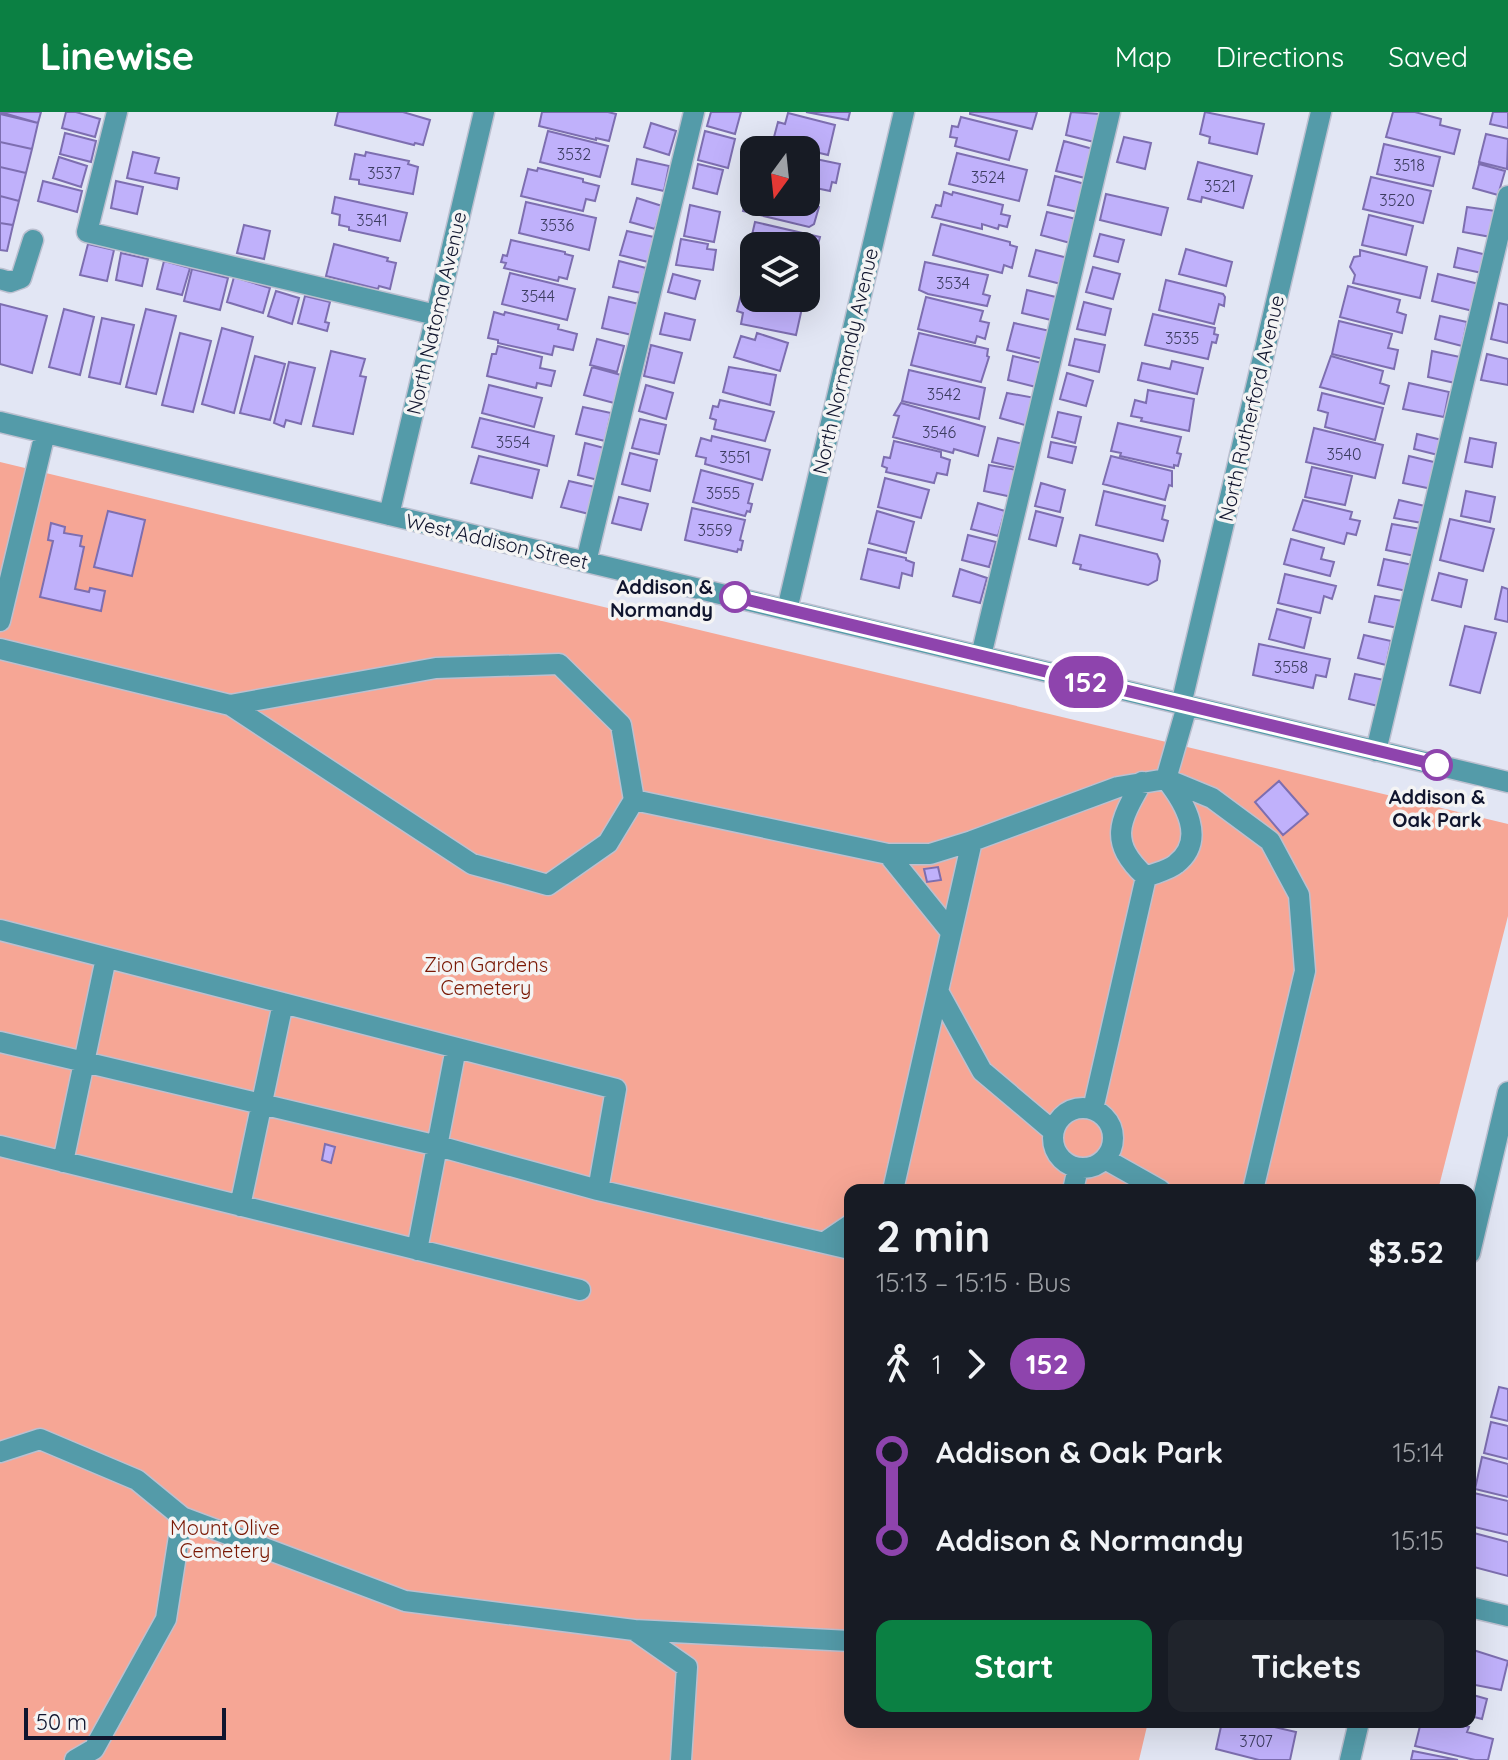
<!DOCTYPE html>
<html lang="en">
<head>
<meta charset="utf-8">
<style>
  :root { --surface:#171b24; --page:#20242c; --text:#f1f3f6; --muted:#9ea1a6; --accent:#0b8043 }
  body { margin:0; font-family:Quicksand,sans-serif; background:var(--page); color:var(--text); height:100vh; display:flex; flex-direction:column; font-size:30px; white-space:nowrap }
  * { box-sizing:border-box; margin:0 }
  p { font-size:26px; color:var(--muted) }
  .icon { flex:none; width:44px; height:44px; fill:none; stroke:currentColor; stroke-width:2; stroke-linecap:round; stroke-linejoin:round }
  .map { position:relative; flex:1; overflow:hidden }
  .details { position:absolute; left:844px; top:1072px; width:632px; height:544px; display:flex; flex-direction:column; background:var(--surface); border-radius:16px; box-shadow:0 8px 32px #0002 }
  .details>* { flex:none }
  .badge { padding:0 16px; border-radius:26px; font-size:28px; line-height:52px }
  .needle { width:52px; rotate:195deg }
  .buttons { position:absolute; left:740px; top:24px; display:grid; gap:16px }
  .buttons a { display:grid; place-items:center; width:80px; height:80px; border-radius:16px; background:var(--surface); box-shadow:0 8px 32px #0002; font-size:40px }
  .scale { position:absolute; left:24px; bottom:20px; width:202px; box-sizing:border-box; padding-left:8px; border:4px solid #10152e; border-top:0; font-size:22px; line-height:28px; white-space:nowrap; color:#10152e; -webkit-text-stroke:6px #f4f4f4; paint-order:stroke }
  .map>.badge { position:absolute; translate:-50% -50%; box-shadow:0 0 0 4px #fff }
  .legs { display:flex; align-items:center; gap:12px; height:88px; padding:0 32px; font-size:26px }
  .legs p { margin-inline-start:auto }
  .overview { display:flex; align-items:center; justify-content:space-between; height:136px; padding:0 32px }
  h1 { font-size:44px; font-weight:800; line-height:60px }
  .primary-button { display:flex; gap:16px; margin-top:auto; padding:16px 32px }
  .primary-button a { flex:1; height:92px; border-radius:16px; background:var(--accent); color:#fff; font-size:32px; font-weight:800; line-height:92px; text-align:center }
  .primary-button a+a { background:var(--page); color:var(--text) }
  ul { padding:0 32px; list-style:none }
  li { display:flex; align-items:center; gap:28px; height:88px; font-size:30px }
  li i { display:grid; place-items:center; width:12px; height:100%; margin:0 10px; background:currentColor }
  li i::after { content:''; width:20px; height:20px; margin:-10px; border:6px solid; border-radius:50%; background:var(--surface) }
  li p { margin-inline-start:auto }
  li:first-child i { background:linear-gradient(#0000 50%,currentColor 0) }
  li:last-child i { background:linear-gradient(currentColor 50%,#0000 0) }
  header { display:flex; align-items:center; gap:48px; box-sizing:border-box; height:112px; padding:0 40px; background:var(--accent); color:#fff }
  header strong { font-size:38px }
  nav { display:flex; gap:44px; margin-inline-start:auto; font-size:28px }
  .map>svg:first-child { display:block }
  .green { fill:#f6a695 }
  .building { fill:#c0b1fb; stroke:#7d6eb0; stroke-width:2 }
  .lines { fill:none; stroke-linecap:round; stroke-linejoin:round }
  .minor-casing { stroke:#bcc0d0; stroke-width:23 }
  .minor { stroke:#549ba9; stroke-width:20 }
  .line-1-casing { stroke:#fff; stroke-width:18 }
  .line-1 { stroke:#8e44ad; stroke-width:12 }
  .stop-1-dot { fill:#fff; stroke:#8e44ad; stroke-width:4 }
  .labels { text-anchor:middle; dominant-baseline:central; stroke-width:7; stroke-linejoin:round; paint-order:stroke }
  .number-label { font-size:16px; fill:#3c3c61 }
  .street-label { font-size:20px; fill:#10152e; stroke:#f4f4f4 }
  .stop-label { font-size:20px; font-weight:bold; fill:#10152e; stroke:#f4f4f4; text-anchor:end }
  .park-label { font-size:20px; fill:#7a1905; stroke:#f4f4f4 }
</style>
</head>
<body>
<header>
<strong>Linewise</strong>
<nav><a>Map</a><a>Directions</a><a>Saved</a></nav>
</header>
<div class="map">
<svg width="1508" height="1648" viewBox="0 0 1508 1648">
  <rect width="100%" height="100%" fill="#e2e6f4"/>
  <path class="green" d="M0 350 1508 712V804L1438 1078H850V1610H1148L1139 1648H0Z"/>
  <path class="building" d="M0 0H41L38 11Z
    M66 0H76L100 7 95 25 62 16Z
    M338 0H403L430 8 423 33 415 31 414 33 335 13Z
    M542 0H608L616 2 609 29 596 26V28L539 14Z
    M711 0H741L735 22 707 14Z
    M806 0H850L848 8Z
    M970 0H1037L1032 17 970 2Z
    M1071 0 1100 2 1094 30 1066 23Z
    M1205 0 1264 12 1257 42 1209 31 1210 25 1200 22Z
    M1393 0H1415L1441 7 1440 13 1460 18 1454 42 1386 25Z
    M1493 0H1508V16L1490 12Z
    M788 1 835 13 828 43 782 32 783 27 774 25 778 10 785 12Z
    M0 2 38 11 32 37 0 30Z
    M961 5 1017 19 1009 48 955 34 957 26 950 25 952 14 958 15Z
    M651 11 676 19 669 43 644 35Z
    M548 19 608 34 600 65 540 50Z
    M705 19 735 27 728 56 698 48Z
    M65 21 96 29 91 50 60 42Z
    M1486 22 1508 27 1507 57 1479 50Z
    M1124 25 1151 31 1145 57 1117 50Z
    M1064 29 1093 37 1085 66 1056 59Z
    M0 30 32 37 26 61 0 55Z
    M1384 32 1440 45 1433 74 1377 62Z
    M133 40 159 46 155 61 179 66 177 77 127 66Z
    M366 40 409 49 408 52 418 55 413 82 359 72V68L350 67 355 42 365 44Z
    M957 41 1027 58 1019 89 949 72Z
    M59 45 87 54 81 75 53 66Z
    M806 45 840 52 836 71 832 70 830 79 806 74Z
    M637 47 669 54 664 79 632 72Z
    M1198 50 1252 64 1243 96 1202 85 1201 90 1188 87Z
    M698 52 723 58 717 82 693 76Z
    M1479 52 1505 59 1498 83 1473 76Z
    M0 55 26 61 19 89 0 84Z
    M538 56 583 67V70L599 74 595 89 586 87 583 99 521 84 528 57 537 59Z
    M1055 64 1085 72 1078 100 1048 93Z
    M751 65 754 66V90H806V79L817 82 815 92 819 95 814 112 809 115 743 99Z
    M1371 65 1431 79 1423 111 1363 97Z
    M43 69 82 79 77 100 38 89Z
    M116 69 143 75 137 102 111 96Z
    M944 80 952 83 953 80 1003 93 1001 102 1010 104 1007 115 999 113 998 117 982 112V117L932 105 936 93 941 94Z
    M1106 82 1168 96 1161 123 1100 108Z
    M0 84 19 89 13 113 0 111Z
    M335 85 407 101 400 129 349 118V115L339 113 340 103 332 101Z
    M637 86 662 94 655 117 630 110Z
    M526 90 596 106 589 138 519 121Z
    M690 93 720 100 714 130 684 124Z
    M1467 95 1496 99 1491 125 1463 120Z
    M1047 100 1076 107 1070 131 1041 123Z
    M1369 103 1413 114 1406 143 1362 133Z
    M755 110 820 125 813 151 806 150V134L749 136Z
    M0 111 13 113 7 139 0 138Z
    M941 112 1010 130V133L1017 135 1012 156 1004 153 1002 161 933 143Z
    M244 113 270 119 264 147 237 141Z
    M627 119 654 125 648 150 620 143Z
    M1100 122 1124 128 1118 150 1094 144Z
    M681 127 708 132 707 137 716 138 713 158 676 153Z
    M511 128 565 140V142L573 144 567 167 559 165 558 169 504 156 506 151 501 150 503 143 507 144Z
    M88 132 114 138 107 169 80 163Z
    M334 132 388 146 387 149 396 151 390 177 379 174 378 177 326 164Z
    M1458 136 1487 143 1482 161 1454 155Z
    M1186 137 1232 150 1226 174 1179 162Z
    M1036 138 1068 146 1061 172 1029 164Z
    M1360 138 1427 155 1420 186 1353 171 1355 163 1350 155 1354 145 1360 144Z
    M121 141 148 147 142 174 116 168Z
    M164 149 190 156 182 183 157 177Z
    M619 149 646 156 641 181 613 175Z
    M925 150 988 163 983 182 990 184 987 194 928 182 919 178Z
    M1093 155 1120 162 1113 187 1086 180Z
    M192 157 228 166 220 198 184 189Z
    M510 161 575 177 567 208 502 192Z
    M673 162 700 169 695 187 668 180Z
    M1438 162 1479 172 1473 199 1432 189Z
    M234 165 270 176 263 201 227 190Z
    M1166 168 1223 182 1225 185 1224 194 1219 192 1214 212 1159 198Z
    M1348 174 1400 188 1397 200 1406 203 1402 221 1340 205Z
    M1027 178 1056 185 1051 208 1022 201Z
    M276 179 299 186 292 212 268 204Z
    M742 179 754 182V186H771L794 191 793 194 802 196 796 223 741 212 743 201 737 199Z
    M305 184 330 190 325 210 329 211 327 219 298 211Z
    M609 185 639 192 632 223 602 216Z
    M926 185 983 199 980 209 989 211 985 227 977 224 975 231 918 217Z
    M1084 190 1111 197 1105 223 1077 217Z
    M1499 191 1508 193V231L1491 227Z
    M0 192 47 204 32 261 0 252Z
    M64 197 94 205 80 263 49 255Z
    M146 197 176 204 156 282 126 275Z
    M494 200 504 203 505 200 559 213 558 217 577 222 573 238 554 234 552 243 498 231V228L488 226Z
    M665 201 695 208 690 228 660 222Z
    M1153 202 1215 216 1214 222 1218 223 1216 231 1212 230 1208 247 1145 233Z
    M1440 204 1467 210 1462 234 1435 227Z
    M102 206 134 213 120 272 89 265Z
    M1339 209 1392 222 1388 236 1398 238 1394 257 1332 242Z
    M1014 211 1050 219 1043 247 1007 238Z
    M222 216 253 225 234 301 202 292Z
    M180 221 211 229 193 300 162 293Z
    M757 221 788 231 780 259 734 245 741 224 755 228Z
    M919 221 988 237 987 244 989 245 981 270 911 253Z
    M597 227 624 234 617 260 590 253Z
    M1075 227 1105 233 1099 260 1069 253Z
    M651 233 682 241 674 271 644 264Z
    M498 234 542 245 540 256 555 259 551 274 537 271 536 276 487 264 492 242H496Z
    M331 239 365 247 360 264 366 265 353 322 313 314Z
    M1432 239 1460 245 1455 271 1428 265Z
    M1487 242 1508 247V273L1481 268Z
    M255 244 285 252 270 308 240 301Z
    M1013 244 1042 251 1036 275 1008 268Z
    M1331 244 1383 259 1380 271 1389 274 1384 292 1320 275Z
    M1172 249 1203 256 1197 282 1138 268 1142 251 1170 257Z
    M289 250 315 256 301 312 286 308 284 315 274 311Z
    M592 255 621 263 614 291 584 283Z
    M729 255 776 263 770 293 723 280Z
    M909 258 985 276 979 307 902 289Z
    M1067 261 1093 269 1086 294 1060 287Z
    M1409 271 1449 280 1444 305 1403 297Z
    M489 273 542 286 534 315 482 301Z
    M646 273 673 281 666 307 639 299Z
    M1148 278 1194 287 1189 319 1141 309 1142 306 1131 304 1135 288 1146 291Z
    M1007 281 1035 286 1028 314 1000 306Z
    M1322 281 1383 296 1375 328 1325 315 1328 301 1318 298Z
    M720 288 774 300 765 329 714 317 716 308 710 306 713 294 718 295Z
    M901 291 985 315 978 344 954 337 953 341 893 325 899 304 894 303Z
    M583 295 611 301 605 329 576 322Z
    M1058 300 1081 305 1075 331 1052 325Z
    M480 306 554 324 547 354 472 335Z
    M640 307 666 313 659 342 632 336Z
    M1118 311 1181 325 1177 341 1181 342 1178 354 1174 353V356L1120 344 1121 341 1111 339Z
    M1314 316 1383 333 1375 366 1306 350Z
    M1417 322 1442 328 1438 343 1414 337Z
    M712 324 770 338 762 368 705 352 706 346 696 344 701 326 711 329Z
    M998 326 1023 332 1018 356 992 350Z
    M1470 326 1496 331 1492 355 1465 350Z
    M894 329 941 340V345L950 348 947 363 937 361 934 371 886 360 887 356 882 354 884 345 890 346Z
    M1051 330 1076 335 1072 351 1048 345Z
    M585 331 604 336 598 368 578 363Z
    M630 341 657 348 650 379 622 372Z
    M479 344 539 358 532 386 471 371Z
    M1111 344 1172 359V374L1169 373 1165 388 1103 372Z
    M1409 344 1438 351 1432 377 1403 371Z
    M989 353 1017 358 1012 385 984 379Z
    M1312 355 1352 364 1345 393 1305 385Z
    M701 358 753 372 748 391 752 392 750 400 747 399 745 404 693 390Z
    M885 366 929 378 921 406 878 395Z
    M569 369 595 375 589 402 561 395Z
    M1041 371 1065 378 1060 400 1035 394Z
    M1104 379 1165 394 1162 407 1168 409 1163 429 1096 413Z
    M1466 379 1495 385 1490 410 1461 404Z
    M619 385 648 392 641 418 612 411Z
    M1303 388 1352 400 1350 407 1360 409 1356 423 1347 421 1344 432 1293 418Z
    M1399 388 1425 394 1422 411 1394 406Z
    M978 391 1005 399 998 424 971 417Z
    M692 396 745 408 740 428 743 429 741 438 738 437 737 440 685 428Z
    M108 399 145 408 132 464 94 455Z
    M877 399 914 410 906 441 869 431Z
    M1036 399 1063 406 1056 434 1029 427Z
    M1450 407 1494 417 1483 459 1440 448Z
    M51 411 65 415 64 421 82 424 80 434 84 435 75 477 89 480 90 476 105 479 101 499 40 485 53 429 48 428Z
    M1392 412 1421 417 1415 444 1386 438Z
    M968 423 996 430 989 455 962 448Z
    M1080 423 1157 442 1160 449 1157 468 1148 473 1080 457 1081 453 1073 451Z
    M1291 427 1324 436 1321 447 1334 450 1330 464 1284 452Z
    M868 437 906 446V448L914 451 912 464 902 461 899 476 861 467Z
    M1384 447 1413 453 1407 479 1378 473Z
    M960 457 987 466 980 491 953 484Z
    M1439 461 1467 468 1461 495 1432 488Z
    M1285 462 1336 474 1332 487 1324 484 1320 501 1278 491Z
    M1502 475 1508 477V510L1495 507Z
    M1375 484 1403 489 1398 516 1369 510Z
    M1277 497 1311 506 1304 536 1269 527Z
    M1465 514 1496 521 1480 581 1450 573Z
    M1364 523 1391 529 1386 553 1358 546Z
    M1259 532 1330 547 1326 565 1316 563 1313 576 1253 563Z
    M1355 562 1384 568 1378 594 1349 587Z
    M1279 669 1308 702 1283 723 1255 690Z
    M938 755 941 768 927 770 924 757Z
    M325 1032 335 1035 331 1051 322 1048Z
    M1499 1275 1508 1277V1309L1491 1305Z
    M1491 1310 1508 1314V1347L1484 1341Z
    M1482 1345 1508 1352V1385L1475 1377Z
    M1474 1381 1508 1389V1423L1470 1414Z
    M1470 1420 1508 1430V1464L1470 1454Z
    M1470 1537 1508 1549 1501 1578 1470 1572Z
    M1470 1577 1474 1578 1473 1583 1487 1587 1482 1607 1470 1604Z
    M1222 1610H1252L1296 1620 1290 1648H1259L1216 1637Z
    M1421 1610H1451L1469 1615 1467 1620 1493 1627 1488 1648H1475L1415 1634Z
    M1413 1639 1458 1648H1411Z"/>
  <g class="lines">
    <g class="minor-casing">
      <path id="minor" d="M117 0 87 120 436 203
        M0 167 10 170 21 166 33 128
        M0 310 1508 670
        M389 403 484 0
        M586 450 694 0
        M787 498 904 0
        M0 509 45 321
        M0 537 230 593 472 752 548 773 608 731 634 688 621 613 559 552 436 556 230 593
        M981 544 1110 0
        M1181 593 1321 0
        M1376 639 1508 84
        M1166 667 1187 594
        M1142 670C1119 710 1108 730 1146 765 1155 761 1169 758 1176 752 1207 728 1185 691 1166 667
        M634 688 888 742 951 820
        M888 742H930L972 729
        M0 818 616 977 598 1078
        M938 879 982 959 1053 1019
        M0 930 438 1034 598 1078 850 1137
        M1053 1026a30 30 0 1 1 60 0a30 30 0 1 1-60 0Z
        M1093 997 1146 765
        M0 1034 580 1178
        M1105 1047 1160 1078
        M63 1050 106 846
        M893 1078 972 729 1118 675 1166 667 1212 686 1270 729 1299 783 1305 859 1253 1078
        M1073 1078 1078 1056
        M240 1094 283 891
        M825 1130 850 1113
        M417 1138 456 936
        M1470 1141 1508 980
        M0 1340 40 1327 137 1368 182 1405 405 1489 634 1518 687 1555 681 1648
        M1470 1495 1508 1504
        M634 1518 850 1529
        M75 1648 94 1637 166 1507 182 1405
        M1350 1648 1359 1610"/>
    </g>
    <use href="#minor" class="minor"/>
  </g>
  <g class="lines">
    <g class="line-1-casing">
      <path id="line-1" d="M735 485 1437 653"/>
    </g>
    <use href="#line-1" class="line-1"/>
  </g>
  <g class="stop-1-dot">
    <circle cx="735" cy="485" r="14"/>
    <circle cx="1437" cy="653" r="14"/>
  </g>
  <g class="labels">
    <g class="number-label">
      <text x="574" y="42">3532</text>
      <text x="1409" y="53">3518</text>
      <text x="384" y="61">3537</text>
      <text x="988" y="65">3524</text>
      <text x="1220" y="74">3521</text>
      <text x="1397" y="88">3520</text>
      <text x="372" y="108">3541</text>
      <text x="557" y="113">3536</text>
      <text x="953" y="171">3534</text>
      <text x="538" y="184">3544</text>
      <text x="1182" y="226">3535</text>
      <text x="944" y="282">3542</text>
      <text x="939" y="320">3546</text>
      <text x="513" y="330">3554</text>
      <text x="1344" y="342">3540</text>
      <text x="735" y="345">3551</text>
      <text x="723" y="381">3555</text>
      <text x="715" y="418">3559</text>
      <text x="1291" y="555">3558</text>
      <text x="1256" y="1629">3707</text>
    </g>
    <g class="street-label">
      <text transform="translate(436 201) rotate(-77)">North Natoma Avenue</text>
      <text transform="translate(845 249) rotate(-77)">North Normandy Avenue</text>
      <text transform="translate(1251 296) rotate(-77)">North Rutherford Avenue</text>
      <text transform="translate(497 429) rotate(13)">West Addison Street</text>
    </g>
    <g class="stop-label">
      <text x="713" y="474">Addison &amp;<tspan x="713" dy="23">Normandy</tspan></text>
      <text x="1437" y="684" text-anchor="middle">Addison &amp;<tspan x="1437" dy="23">Oak Park</tspan></text>
    </g>
    <g class="park-label">
      <text x="486" y="852">Zion Gardens<tspan x="486" dy="23">Cemetery</tspan></text>
      <text x="225" y="1415">Mount Olive<tspan x="225" dy="23">Cemetery</tspan></text>
    </g>
  </g>
</svg>
<div class="buttons">
<a><svg class="needle" viewBox="-14 -14 28 28"><path d="M0-13l5 13h-10z" fill="#e53935"/><path d="M0 13l5-13h-10z" fill="#9ea1a6"/></svg></a>
<a><svg class="icon" aria-label="layers" viewBox="0 0 24 24"><path d="M12 4l9 5-9 5-9-5zM3 14l9 5 9-5"/></svg></a>
</div>
<div class="scale">50 m</div>
<b class="badge" style="left:1086px;top:570px;background:#8e44ad;color:#fff">152</b>
<section class="details">
<div class="overview"><div><h1>2 min</h1><p>15:13 – 15:15 · Bus</p></div><b>$3.52</b></div>
<div class="legs"><svg class="icon" aria-label="walk" viewBox="0 0 24 24"><circle cx="13" cy="4" r="2"/><path d="M13 8l-2 6 4 7M11 14l-3 7M7 12l3-4h3l4 4"/></svg>1<svg class="icon" aria-label="forward" viewBox="0 0 24 24"><path d="M9 5l7 7-7 7"/></svg><b class="badge" style="background:#8e44ad;color:#fff">152</b></div>
<ul>
<li><i style="color:#8e44ad"></i><b>Addison &amp; Oak Park</b><p>15:14</p></li>
<li><i style="color:#8e44ad"></i><b>Addison &amp; Normandy</b><p>15:15</p></li>
</ul>
<div class="primary-button"><a>Start</a><a>Tickets</a></div>
</section>
</div>
</body>
</html>
